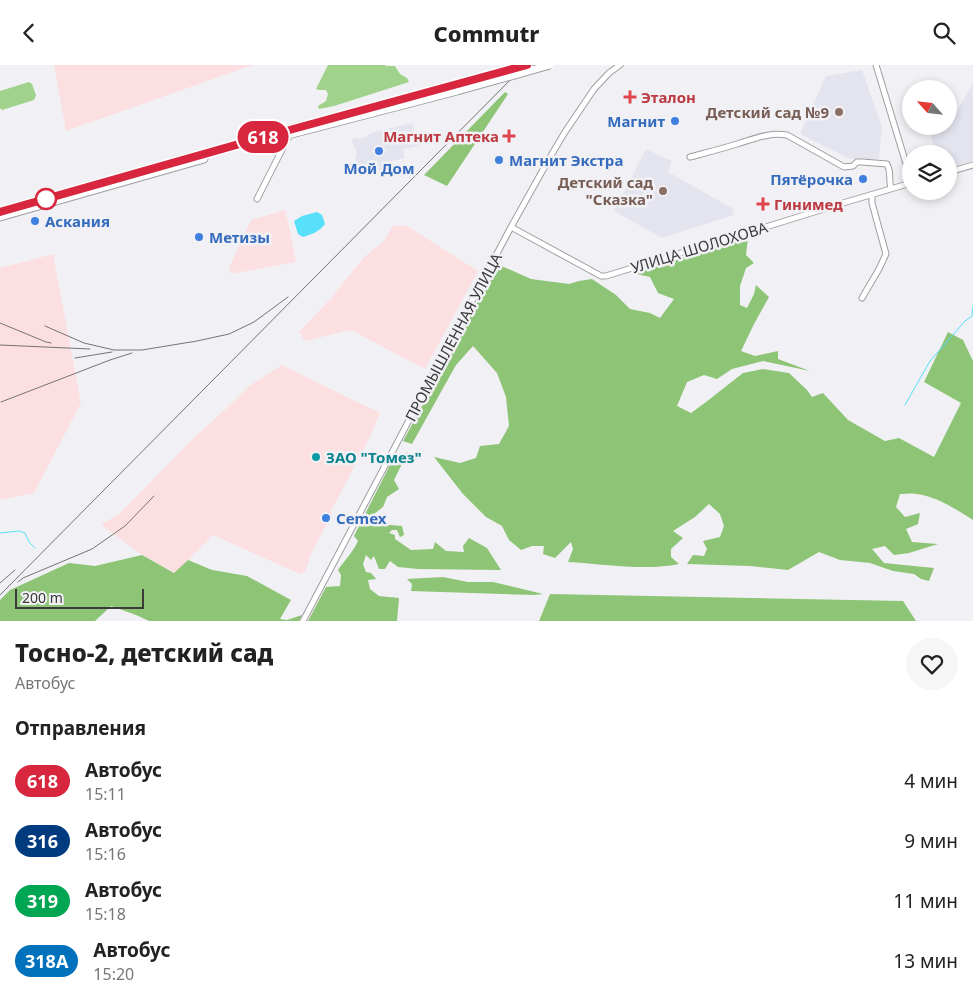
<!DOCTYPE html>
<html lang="ru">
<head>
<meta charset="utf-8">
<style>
  :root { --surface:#fff; --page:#f6f6f6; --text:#222; --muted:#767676 }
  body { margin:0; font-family:"Noto Sans",sans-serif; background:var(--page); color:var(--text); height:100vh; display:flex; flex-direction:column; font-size:19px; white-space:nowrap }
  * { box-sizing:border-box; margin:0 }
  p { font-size:16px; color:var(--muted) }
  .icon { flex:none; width:28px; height:28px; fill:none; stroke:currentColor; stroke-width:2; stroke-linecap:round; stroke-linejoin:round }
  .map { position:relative; height:556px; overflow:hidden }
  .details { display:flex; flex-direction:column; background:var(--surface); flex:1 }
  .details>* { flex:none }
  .badge { padding:0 10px; border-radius:16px; font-size:18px; line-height:32px }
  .needle { width:32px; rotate:297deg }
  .fabs { position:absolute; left:902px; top:15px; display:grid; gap:10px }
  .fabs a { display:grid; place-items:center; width:55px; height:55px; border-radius:50%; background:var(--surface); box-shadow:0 2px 8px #0003; font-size:25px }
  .scale { position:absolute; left:15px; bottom:12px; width:129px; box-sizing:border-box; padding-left:5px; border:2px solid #3a3a3b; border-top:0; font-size:14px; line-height:18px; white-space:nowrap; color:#3a3a3b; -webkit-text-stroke:4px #f1f1f5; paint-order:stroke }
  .map>.badge { position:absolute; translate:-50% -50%; box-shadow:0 0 0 2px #fff }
  h2 { padding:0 15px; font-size:19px; line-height:45px }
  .round { display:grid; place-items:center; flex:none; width:52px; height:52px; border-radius:26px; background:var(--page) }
  .overview { display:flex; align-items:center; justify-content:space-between; height:85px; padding:0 15px }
  h1 { font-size:24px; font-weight:800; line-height:38px }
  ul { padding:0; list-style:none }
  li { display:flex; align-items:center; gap:15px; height:60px; padding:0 15px }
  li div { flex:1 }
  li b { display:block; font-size:19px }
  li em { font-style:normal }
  li .badge { min-width:55px; font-weight:700; text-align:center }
  header { display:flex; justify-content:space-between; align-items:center; height:65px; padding:0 15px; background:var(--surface); font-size:22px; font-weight:800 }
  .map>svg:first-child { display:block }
  .built { fill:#e4e4ef }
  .industrial { fill:#fce0e1 }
  .green { fill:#a1d28c }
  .forest { fill:#8dc476 }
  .water { fill:#58dff9 }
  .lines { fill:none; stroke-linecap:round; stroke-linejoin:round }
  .stream { stroke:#58dff9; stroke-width:1 }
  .minor-casing { stroke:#9e9ea1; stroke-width:7 }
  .secondary-casing { stroke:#9e9ea1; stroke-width:9 }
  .minor { stroke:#fff; stroke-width:5 }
  .secondary { stroke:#fff; stroke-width:7 }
  .rail { stroke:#747476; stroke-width:1 }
  .secondary-bridge-casing { stroke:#9e9ea1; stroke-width:9; stroke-linecap:butt }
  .secondary-bridge { stroke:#fff; stroke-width:7 }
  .line-casing { stroke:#fff; stroke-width:11 }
  .line { stroke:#d7263d; stroke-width:8 }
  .health-dot { fill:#e0444e; stroke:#f1f1f5; stroke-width:2 }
  .education-dot { fill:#8d6e63; stroke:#f1f1f5; stroke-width:2 }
  .shop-dot { fill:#3f7fe0; stroke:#f1f1f5; stroke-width:2 }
  .stop-dot { fill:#fff; stroke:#d7263d; stroke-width:2.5 }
  .culture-dot { fill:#0f9aa8; stroke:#f1f1f5; stroke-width:2 }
  .labels { text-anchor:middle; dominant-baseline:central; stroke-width:5; stroke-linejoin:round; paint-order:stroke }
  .health-label { font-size:15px; font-weight:bold; fill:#be3a42; stroke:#f1f1f5; text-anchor:start }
  .education-label { font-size:15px; font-weight:bold; fill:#785e54; stroke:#f1f1f5; text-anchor:end }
  .shop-label { font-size:15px; font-weight:bold; fill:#366cbe; stroke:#f1f1f5; text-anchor:start }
  .street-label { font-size:15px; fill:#3a3a3b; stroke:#f1f1f5 }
  .culture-label { font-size:15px; font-weight:bold; fill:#0d838f; stroke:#f1f1f5; text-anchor:start }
</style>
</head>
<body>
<header><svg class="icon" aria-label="back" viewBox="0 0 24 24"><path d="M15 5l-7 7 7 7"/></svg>Commutr<svg class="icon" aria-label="search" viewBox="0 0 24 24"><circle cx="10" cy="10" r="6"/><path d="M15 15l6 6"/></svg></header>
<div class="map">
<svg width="973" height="556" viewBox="0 0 973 556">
  <rect width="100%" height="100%" fill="#f1f1f5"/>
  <path class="built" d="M862 5 882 62 879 94H850L800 69 826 11Z
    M973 18V96L949 103V89H936L928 61H949V54H952Z
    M412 58 418 81 403 84 405 93 382 98 384 106 361 112 355 92 357 91 355 83 352 77V74L356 73 360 74 368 71V70L371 68Z
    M646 84 672 96 668 107 732 143 734 150 662 173 614 146Z"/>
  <path class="industrial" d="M54 0H253L66 66Z
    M285 145 289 161 296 197 231 209 229 203 251 155Z
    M393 161H407L478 206 425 304 351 265 305 276 299 267 333 231 363 193 384 176Z
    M53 189 81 338 34 428 0 435V203Z
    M282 300 380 348 370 372 331 446 332 449 310 491 306 505 300 509 213 470 175 508 142 490 101 460 120 448 197 370 230 340 248 322Z"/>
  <path class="green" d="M328 0H385L386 1H395L400 9 407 13 409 17 334 41 319 44 318 41 326 36 328 29 326 25H319L316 24Z
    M29 17 32 19 36 30 34 35 2 45 0 43V26Z"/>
  <path class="forest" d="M505 27 508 29 447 121 424 110Z
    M748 173 746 190 754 198 746 203 740 221V240L747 243 754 229 756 220 769 232 754 259 741 286 755 291 778 286V294L810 306 763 296 732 304 717 314 704 310 687 317 677 341 691 348 706 337 743 308 763 304 789 308 807 325 812 332 823 328 848 355 885 376 899 373 934 392 961 338 924 317 948 267 963 275 973 296V455C956 444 936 431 916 429 911 428 905 429 900 429L896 442 905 452 920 448 918 459 906 464 912 477 938 479 909 488 894 490 885 481 872 484 884 498 934 503 929 516 921 514 914 509 893 506 870 498 840 495 819 487 788 505 750 501 687 499 693 490 704 491 707 484 703 476 720 472 724 461 720 449 709 439 695 452 673 466 683 473 671 484V492L679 499C645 506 603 499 568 497L573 484 571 477 555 493 543 489 544 481H532L521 485 509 475 502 461 486 452 463 429 434 392 460 398 476 393 480 381 499 379 509 361 506 332 497 308 473 281 456 300 412 379 403 376 460 272 497 199 531 214 569 219 579 216 592 214 616 230 630 244 650 248 660 253 674 234 658 228 650 212 632 208Z
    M408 387 394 415 399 424 387 432 383 442 374 449 368 458 402 461 404 470 400 472 397 465H392L389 468 395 470V474L411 485 433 484 435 477 446 486 464 487 463 481 469 473 487 483 501 505 418 504 398 502 390 496 385 504H379L374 491 371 495 366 490 363 499 366 507 371 508 376 514 368 515 370 524 379 531 399 533 397 556H308L326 522 340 521 341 510 338 505C345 495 353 487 358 476L354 471 391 398Z
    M142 490 174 508 188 495 212 505 247 511 291 535 280 554 287 555 302 550 299 556H149L136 550 111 541 95 556H0V535L10 525 69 498 95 501Z
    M443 512 468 517H493L543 529 535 530 411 526 412 519 407 514Z
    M550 529 903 536 916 556H539Z"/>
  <path class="water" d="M317 147 322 150 325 159C319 167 312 169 303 172L298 169 294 156 302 151Z"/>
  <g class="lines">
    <path class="stream" d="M905 340 930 296 965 256 972 251 973 241
      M0 468 19 466 25 468 29 477 35 483"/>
    <g class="minor-casing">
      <path id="minor" d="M876 0 911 115
        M690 92C705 88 721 84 737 79 754 74 769 67 787 70L844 102 853 101 857 97H862L887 99C892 109 888 113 891 123
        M949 107 973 100
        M257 134 290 69V67
        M511 162 601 211H606L769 161 843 138 911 118
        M862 233 879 204 886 189 872 138V130
        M303 556 511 162 549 94 565 67 594 24 609 8 620 0"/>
    </g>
    <g class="secondary-casing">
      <path id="secondary" d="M284 71 457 26
        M0 147 290 64 465 18
        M0 152 204 94"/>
    </g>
    <use href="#minor" class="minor"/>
    <use href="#secondary" class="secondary"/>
    <path class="rail" d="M0 258 46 277 51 278
      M45 261 84 278 114 285H142L197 276 229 269 254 257 288 232
      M0 280 90 284
      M75 293 112 287
      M1 337 110 295 132 288
      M18 517 23 513 92 484 125 461 154 431
      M0 518 15 505
      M0 530 525 0"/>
    <g class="secondary-bridge-casing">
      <path id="secondary-bridge" d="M465 18 527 0
        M457 26 550 0"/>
    </g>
    <use href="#secondary-bridge" class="secondary-bridge"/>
  </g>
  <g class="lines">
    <g class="line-casing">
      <path id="line" d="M0 147 264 72 527 0"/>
    </g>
    <use href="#line" class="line"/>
  </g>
  <g class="health-dot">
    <path d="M627.5 24.5h5v5h5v5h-5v5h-5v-5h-5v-5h5z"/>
    <path d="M506.5 63.5h5v5h5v5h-5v5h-5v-5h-5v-5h5z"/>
    <path d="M760.5 131.5h5v5h5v5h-5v5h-5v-5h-5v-5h5z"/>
  </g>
  <g class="education-dot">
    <circle cx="839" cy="47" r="5"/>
    <circle cx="663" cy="126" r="5"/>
  </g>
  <g class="shop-dot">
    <circle cx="675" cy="56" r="5"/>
    <circle cx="379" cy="86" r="5"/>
    <circle cx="499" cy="95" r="5"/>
    <circle cx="863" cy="114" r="5"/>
    <circle cx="35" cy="156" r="5"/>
    <circle cx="199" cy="172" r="5"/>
    <circle cx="326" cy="453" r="5"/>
  </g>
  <circle class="stop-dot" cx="46" cy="134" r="10"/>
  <circle class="culture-dot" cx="316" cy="392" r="5"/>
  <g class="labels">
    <g class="health-label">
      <text x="641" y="32">Эталон</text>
      <text x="499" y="71" text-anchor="end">Магнит Аптека</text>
      <text x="774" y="139">Гинимед</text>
    </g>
    <g class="education-label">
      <text x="829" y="47">Детский сад №9</text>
      <text x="653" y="117">Детский сад<tspan x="653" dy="17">"Сказка"</tspan></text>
    </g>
    <g class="shop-label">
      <text x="665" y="56" text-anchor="end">Магнит</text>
      <text x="509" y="95">Магнит Экстра</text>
      <text x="379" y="103" text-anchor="middle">Мой Дом</text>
      <text x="853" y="114" text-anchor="end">Пятёрочка</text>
      <text x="45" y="156">Аскания</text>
      <text x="209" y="172">Метизы</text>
      <text x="336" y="453">Cemex</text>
    </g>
    <g class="street-label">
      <text transform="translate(699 182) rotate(-17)">УЛИЦА ШОЛОХОВА</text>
      <text transform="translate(453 272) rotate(-62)">ПРОМЫШЛЕННАЯ УЛИЦА</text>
    </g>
    <g class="culture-label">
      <text x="326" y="392">ЗАО "Томез"</text>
    </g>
  </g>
</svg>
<div class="fabs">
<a><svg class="needle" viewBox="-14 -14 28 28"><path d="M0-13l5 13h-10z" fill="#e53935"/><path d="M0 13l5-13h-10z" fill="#767676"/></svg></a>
<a><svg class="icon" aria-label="layers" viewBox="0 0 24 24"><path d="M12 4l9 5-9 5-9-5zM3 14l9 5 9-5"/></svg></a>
</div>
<div class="scale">200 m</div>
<b class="badge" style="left:263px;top:72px;background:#d7263d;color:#fff">618</b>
</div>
<section class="details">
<div class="overview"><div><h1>Тосно-2, детский сад</h1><p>Автобус</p></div><a class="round"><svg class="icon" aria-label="heart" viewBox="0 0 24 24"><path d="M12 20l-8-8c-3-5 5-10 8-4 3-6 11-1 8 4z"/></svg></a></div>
<h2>Отправления</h2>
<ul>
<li><span class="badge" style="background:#d7263d;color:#fff">618</span><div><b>Автобус</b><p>15:11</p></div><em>4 мин</em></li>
<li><span class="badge" style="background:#003b80;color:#fff">316</span><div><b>Автобус</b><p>15:16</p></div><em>9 мин</em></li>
<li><span class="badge" style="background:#00a651;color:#fff">319</span><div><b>Автобус</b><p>15:18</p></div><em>11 мин</em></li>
<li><span class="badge" style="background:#0072bc;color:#fff">318А</span><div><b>Автобус</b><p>15:20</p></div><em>13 мин</em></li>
</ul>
</section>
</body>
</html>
